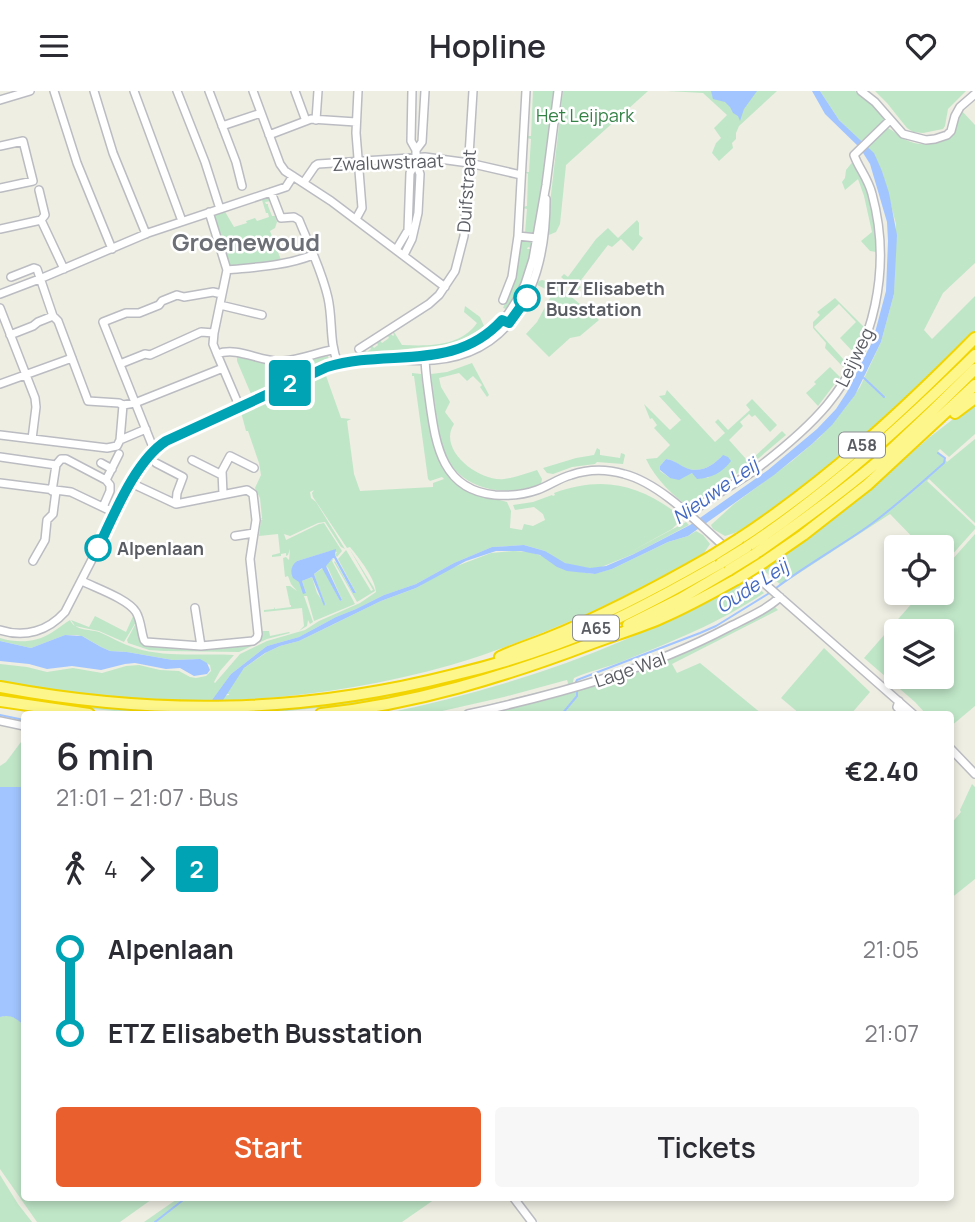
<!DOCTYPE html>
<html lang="en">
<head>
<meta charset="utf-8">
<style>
  :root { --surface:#fff; --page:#f7f7f7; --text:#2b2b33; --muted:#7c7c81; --accent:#e9602e }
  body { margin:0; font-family:Manrope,sans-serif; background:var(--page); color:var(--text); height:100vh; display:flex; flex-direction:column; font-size:26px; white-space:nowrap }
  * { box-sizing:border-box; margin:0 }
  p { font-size:23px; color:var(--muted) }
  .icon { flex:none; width:38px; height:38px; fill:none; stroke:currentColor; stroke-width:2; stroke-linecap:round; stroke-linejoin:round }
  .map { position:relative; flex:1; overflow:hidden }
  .details { position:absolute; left:21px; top:620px; width:933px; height:490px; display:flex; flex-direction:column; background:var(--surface); border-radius:7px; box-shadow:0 4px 10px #0003 }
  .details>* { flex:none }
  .badge { padding:0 14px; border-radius:5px; font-size:24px; line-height:46px }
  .controls { position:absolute; left:884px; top:444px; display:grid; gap:14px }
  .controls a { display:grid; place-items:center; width:70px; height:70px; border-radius:7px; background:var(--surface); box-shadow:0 4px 10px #0003; font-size:35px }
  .map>.badge { position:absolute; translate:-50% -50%; box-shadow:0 0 0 4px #fff }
  .legs { display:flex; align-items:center; gap:10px; height:77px; padding:0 35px; font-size:23px }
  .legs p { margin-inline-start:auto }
  .head { display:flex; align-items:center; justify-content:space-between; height:119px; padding:0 35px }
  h1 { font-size:38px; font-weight:600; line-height:52px }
  .button { display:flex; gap:14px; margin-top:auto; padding:14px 35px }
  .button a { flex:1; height:80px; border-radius:7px; background:var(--accent); color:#fff; font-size:28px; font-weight:600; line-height:80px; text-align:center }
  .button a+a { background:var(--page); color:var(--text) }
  ul { padding:0 35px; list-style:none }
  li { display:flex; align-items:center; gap:24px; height:84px; font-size:26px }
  li i { display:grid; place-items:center; width:10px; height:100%; margin:0 9px; background:currentColor }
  li i::after { content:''; width:18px; height:18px; margin:-9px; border:5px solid; border-radius:50%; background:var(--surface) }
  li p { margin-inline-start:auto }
  li:first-child i { background:linear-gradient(#0000 50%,currentColor 0) }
  li:last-child i { background:linear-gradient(currentColor 50%,#0000 0) }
  header { display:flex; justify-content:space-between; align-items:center; height:91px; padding:0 35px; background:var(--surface); font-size:32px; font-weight:600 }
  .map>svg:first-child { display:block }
  .green { fill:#bfe6c7; fill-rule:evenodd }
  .water { fill:#a2c5ff }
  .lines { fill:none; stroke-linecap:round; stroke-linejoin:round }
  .stream { stroke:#a2c5ff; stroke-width:2 }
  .minor-casing { stroke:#bbbcc2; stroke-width:10 }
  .highway-casing { stroke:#f1d400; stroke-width:14 }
  .minor { stroke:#fff; stroke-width:7 }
  .highway { stroke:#fdf68b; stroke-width:10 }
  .highway-bridge-casing { stroke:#f1d400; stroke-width:14; stroke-linecap:butt }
  .highway-bridge { stroke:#fdf68b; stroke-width:10 }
  .line-1-casing { stroke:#fff; stroke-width:16 }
  .line-1 { stroke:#00a3b4; stroke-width:10 }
  .stop-1-dot { fill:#fff; stroke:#00a3b4; stroke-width:3.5 }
  .labels { text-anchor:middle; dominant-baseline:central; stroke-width:5; stroke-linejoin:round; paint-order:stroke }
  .shield { fill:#fff; stroke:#8c8e92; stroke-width:2 }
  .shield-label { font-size:16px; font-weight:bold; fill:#5b5d64 }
  .park-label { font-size:18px; fill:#348246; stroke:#fff }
  .street-label { font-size:18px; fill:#5b5d64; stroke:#fff }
  .stop-label { font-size:18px; font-weight:bold; fill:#5b5d64; stroke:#fff; text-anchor:start }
  .water-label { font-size:19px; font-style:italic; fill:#4469c3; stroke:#fff }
  .district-label { font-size:24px; font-weight:bold; fill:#6c6f76; stroke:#fff }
</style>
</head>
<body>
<header><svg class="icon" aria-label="menu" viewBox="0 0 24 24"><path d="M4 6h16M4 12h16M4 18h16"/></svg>Hopline<svg class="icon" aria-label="heart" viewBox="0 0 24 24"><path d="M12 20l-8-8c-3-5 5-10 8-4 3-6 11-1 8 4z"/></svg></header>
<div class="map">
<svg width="975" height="1131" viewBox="0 0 975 1131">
  <rect width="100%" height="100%" fill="#eeeee3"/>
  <path class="green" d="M533 0H555L536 142H525L527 118 523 117V116L527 115 528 83 525 81H529L531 48 527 47V45H531Z
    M563 0H648L566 74 560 133 556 141 549 144 547 138Z
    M667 0H777L739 35 736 42V48L732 52 733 57 719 70 712 62 716 52 721 47 714 37 727 24 703 2Z
    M820 0H855L872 12 887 28 863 52 839 29Z
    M875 0H966L948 18 945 35 943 38 923 42 913 41 907 37 887 12Z
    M961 19 975 34V172L943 202 924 239 932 248 975 205V241L891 322 841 366 781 413 744 439 725 445 713 438 711 434 734 413 792 370 819 347 845 317 860 296 881 251 894 203 896 133 882 80 867 55 887 37C894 39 899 46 906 49 920 56 945 55 954 41 958 34 958 26 961 19Z
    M854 69 872 109 878 159 876 161 870 160 861 150 872 141 864 105 858 88 845 99 842 91 845 87 846 79Z
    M268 107 271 110 265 111 266 113H268V115L272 125H275L277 131 275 137 270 140 281 169 228 177 212 123 224 119 234 136 247 132 246 130 255 127 257 130 269 126 268 122H266L262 109Z
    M637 129 639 132V144L643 147 633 160 621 148 612 156 608 154 578 193 581 196 577 200 561 186 564 183 568 186 596 148 608 137 618 147Z
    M523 149 530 150 532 153 531 157 528 156 527 158H532L528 178 509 219 503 217 515 187 521 151Z
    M542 189 556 193 599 229 580 245 570 247 549 266 526 243 537 231 551 205 550 200 537 194 539 190Z
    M835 207 866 238 855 263 840 247 856 231 839 213 814 236 845 270 853 264 855 265 848 276 844 277 825 257 826 252 813 237V231L820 224 817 221Z
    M465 215 480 226 484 235C455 259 434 253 400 259 382 262 364 266 346 267L363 258 367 261 371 258 369 254 371 253 374 257 378 254 376 250 379 248 382 252 389 247 387 243 389 241 393 245 394 244 392 240 423 220 424 222 394 241 402 254C429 255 460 256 477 232L464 221Z
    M237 264 282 274 328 265 329 269 299 284 251 303 237 270Z
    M472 272 489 304 487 306 480 296 482 294 473 285 467 290 459 282 439 287 441 296 450 311 445 321 454 333C437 359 479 391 504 388 515 387 527 382 537 379L542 388 541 393C497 409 451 396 438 347 436 339 436 329 436 320 434 308 432 295 431 283L447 281Z
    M830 276 840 286 818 315 806 302 816 293 814 291Z
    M325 282 341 327 351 328 347 330 354 383 360 400 433 396V392L444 388 442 386 430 390 428 388 414 285H412V282L421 283 432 349 440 368 477 403 507 411 511 420 510 437 522 439 524 433 533 435 545 429 543 423 534 416 515 419 513 414 533 411 552 404 553 405 555 404 554 402C605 384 640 394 682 426L677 433 672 438 632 460 686 431 689 434 636 462 599 477H588L573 475 557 469 545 460 524 454 492 456 454 472 416 493 384 504 356 518 336 526 299 546 267 555 231 583 216 606 229 604V603H225L244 577 267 561 280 555 299 550 381 510 416 497 449 478 491 462 513 460 530 461 542 465 562 478 593 483 612 478 668 451 688 445 696 440 703 444 710 453 704 462 698 466C661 489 620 508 580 526 538 544 495 561 451 574 345 604 231 616 121 607 80 603 40 597 0 590V573L27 576 47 581 73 577 102 582 126 575 139 574 160 579 179 580 190 586 196 587 206 585 211 580 210 574 198 568 173 569 127 561 110 560 101 556 84 546 77 544H65L31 557 0 550V547C17 552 35 552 51 542 58 538 63 533 70 529 75 540 89 538 99 541 111 546 122 553 135 557 166 567 202 562 234 564L220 580 214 591 215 592 240 563 267 550 305 539 319 530 360 512 376 501C375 487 359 467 350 456L347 457 313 406 312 402 314 399 310 401 311 407 316 411 345 458 341 456 325 431 318 432 290 445 284 443 286 449 319 433 324 432 342 460 337 466 335 464 337 461 330 460 297 470 292 478 306 502 302 490 312 486 317 502 325 514 314 483 323 477 340 510 342 509 328 477 325 474 334 467 332 470 355 513 314 530 307 505H304L313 531 310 533 308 529 307 535 299 540 304 535 302 517 264 521V519L274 518V516L275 518 291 516V514H290L286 495H290L297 500 291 493 288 485 285 486 283 467 286 466 289 469 290 458 288 464 286 465V462L281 463V465L272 466V464L280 462 278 443 259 445 261 429H263L261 428 262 427 260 407 255 397 261 384 259 372 248 340H246L241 321 250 316Z
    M667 299 715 351 725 342 715 331 718 328 728 339 750 319 746 314 752 308 777 334 770 341 755 324 752 326 749 323 740 331 743 335 729 349 746 368 748 367 751 369 782 340 786 344 753 372 699 408 701 411 692 418C673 405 656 389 646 368L657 367 670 354 654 337 657 334 652 327 650 328 644 313 670 339 681 329 659 305 665 304ZM723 364 708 387 692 382 670 387 660 380V375L666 368C673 369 675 371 681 375 698 384 712 376 723 364Z
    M975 311V343L949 366 940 358 938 360 947 371 975 348V432L929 388 927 390 975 435V438L942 475V457H923L890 423 781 494 762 478 842 422 930 346Z
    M597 357 600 359V364L620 367 621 362 624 363 625 364 623 373 597 371 595 373 572 376 553 383 547 382 543 377 576 367 594 364Z
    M975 443V615L950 636V623H926L915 611 864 567 921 502H942V480ZM896 541H942V586H896Z
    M349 457 374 497 375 500 357 511 334 471 335 470 353 502H356L338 468 346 459 371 500 373 499Z
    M724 475C677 508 626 532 573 553 429 611 270 633 115 620 77 617 38 610 0 604V601L92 616 185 621 283 618 372 607 448 591 492 579Z
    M751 491 764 502C717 533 673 550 621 571 605 577 589 580 574 587L572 594 515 611 460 623H451L567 594 568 592 567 589 563 590 504 606 429 623H382C507 598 628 556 739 492L741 494Z
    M774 515 778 519 672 573 677 582 700 572 762 623H615L612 620 608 623H478L602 590Z
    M134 523 136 531 124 551 99 540 75 535 71 529 89 536 95 525 126 541Z
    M136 532 139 546 145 552H253L260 540H269L270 545 289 541 290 542 267 548 239 561 164 560 149 559 128 552 127 549Z
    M824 557 870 601 851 623H800L781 607Z
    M24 647V696H0V675L6 671Z
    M972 693 975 696V788L950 808V734L961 721 960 719Z
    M8 924 17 928 24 935V1106H155L120 1131H37L0 1078V926Z
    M0 1084 18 1113 32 1131H0Z
    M180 1106H438L402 1131H144Z"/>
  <path class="water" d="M711 0H757L744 18 740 30 738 25 733 22 730 16 725 11 713 8Z
    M812 0H820L839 29 874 62 882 80 889 102 897 144 894 203 881 251 855 304 832 334 812 353 774 384 688 445 668 451 612 478 595 483 567 480 557 476 540 464 521 460H496L466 470 416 497 381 510 299 550 280 555 265 562 244 577 214 623H202L231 583 267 555 299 546 336 526 356 518 384 504 416 493 454 472 492 456 524 454 545 460 565 472 590 477 606 475 634 463 690 434 768 379 817 338 836 318 847 301 873 249 886 200 888 150 887 131 870 73 860 57 825 23Z
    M723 364 728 366 731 370C722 382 711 387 697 388L692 382 679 389 670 387 660 379V375L666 368C673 369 675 371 682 375 698 384 712 376 723 364Z
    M336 458 335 464 356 502H353L334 467H333L326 475 342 509 340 510 322 477 314 483 325 513 324 515 312 486 302 490 306 502 303 503 299 491 293 487C290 481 291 474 297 470Z
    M65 544 82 545 101 556 110 560 127 561 173 569 200 568 207 572 210 579 207 583 194 585 180 577 166 578 135 572 125 573 101 579 72 575 47 578 29 573 0 570V550L31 557Z
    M0 696H24V935C16 927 11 923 0 926Z"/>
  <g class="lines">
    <path class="stream" d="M864 287 884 306
      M776 497C806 474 839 456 870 434 896 415 920 393 944 372L945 367 938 362
      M575 593 577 589 700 542 716 535 771 501
      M562 623 577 605V598
      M0 624 24 629
      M155 1131 187 1106"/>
    <g class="minor-casing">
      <path id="minor" d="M54 0 77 72 112 158
        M94 0 113 62 146 143
        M134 0 182 130
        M177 0 205 71 220 118
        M209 0 236 71 242 95
        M253 0 280 73 285 80 331 110 445 196
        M295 0 306 30
        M412 0 411 50 416 59
        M861 0 875 11 903 43 926 49 935 48 947 44 951 40 955 25 960 16 975 3
        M0 9 30 0
        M316 29 318 0
        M222 35 261 22
        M269 44 311 28 356 31
        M0 55 23 50 33 90 0 97
        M304 91 315 75 318 73 425 66 469 72 521 84
        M39 99 45 124 41 129 64 178
        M271 101 281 127 294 126 299 129C309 154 322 180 328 207 333 229 329 252 338 272
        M209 121 227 179 214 242 213 253 217 263
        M356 128 362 117 356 42 358 0
        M0 138 41 129
        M518 145 537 147
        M396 159 408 139 410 82 416 72
        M404 164 412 148 418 122 420 83 416 72V59L422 51 425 0
        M227 179C256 176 285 175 313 164
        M11 186 34 177 37 178 53 225 58 230 88 310 119 312 123 314 135 312 223 277
        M0 203 42 187 148 142 286 96 293 85
        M503 209 512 186 518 145 526 0
        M220 214 262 224
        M0 217 35 307 36 316 32 348
        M10 244 33 235 38 231 53 225
        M359 258 429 213 439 204 455 180 464 145 473 0
        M425 265C425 281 428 297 430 313 436 356 443 399 495 404 509 405 523 404 537 399 549 395 559 387 571 384 588 378 607 378 624 383 660 392 699 433 727 458
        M406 269C509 277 546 198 546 108
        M120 273 145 263 150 264 201 241 214 242
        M0 293 72 267
        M240 317 217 263C239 255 261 272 283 270 299 269 316 262 332 259
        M0 344 107 357 117 355 120 349 146 338
        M120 349 123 314
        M154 359 103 231 126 222H139L159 214 162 210 177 204 184 206 213 201 222 203
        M0 366 56 374
        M192 369 222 384
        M101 372 112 378
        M156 372 183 386 177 402 176 413
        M106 389 119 363
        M0 392 71 401 115 422
        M52 400 56 374 61 368H66L106 389 110 394V400L103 416
        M223 403 222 380 230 365 254 377
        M688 424C709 407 733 394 755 379 780 360 806 339 827 314 875 256 892 176 872 103 868 87 859 78 854 64L890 29
        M235 445 254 442
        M33 470 45 449 47 429 53 423 56 400
        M748 478 913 623
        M82 490C96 497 128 508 136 521 141 529 141 541 144 549L146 551 201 555 253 550 257 547 258 543 250 468 256 429 253 403 247 399 176 413 131 392
        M195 517 201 555
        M0 539C25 547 48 540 65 521L139 377 154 359 166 350 327 276 351 270 432 265 451 262 481 248 489 242 508 223 517 209 525 193 533 168 546 94 558 0
        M899 610 897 616 904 623
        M468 623C558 603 648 579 729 536 747 527 766 519 780 506
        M0 630 24 635
        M950 657 975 683
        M513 1106 532 1131"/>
    </g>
    <g class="highway-casing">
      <path id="highway" d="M955 322 975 307
        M739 448C826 391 902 321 975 247
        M747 456C831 400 904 333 975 264
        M755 463C801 431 847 398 889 361 918 334 947 306 975 278
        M764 471 803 444 867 394 975 294
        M628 534 680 508 729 479
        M500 566C515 559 530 554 546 548 603 525 658 496 712 465
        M0 596C155 625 300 623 453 584 503 572 552 557 599 536 641 517 681 495 721 472
        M0 610 89 623
        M321 623C414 613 503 586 590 553 614 544 638 537 661 527 687 516 712 502 737 488"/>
    </g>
    <use href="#minor" class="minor"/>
    <use href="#highway" class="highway"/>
    <g class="highway-bridge-casing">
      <path id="highway-bridge" d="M712 465 739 448
        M721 472 747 456
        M729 479 755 463
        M737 488 764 471"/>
    </g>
    <use href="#highway-bridge" class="highway-bridge"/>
  </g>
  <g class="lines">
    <g class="line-1-casing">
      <path id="line-1" d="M98 457C114 424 135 370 166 350L327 276C389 257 454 282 502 229L509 232 527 207"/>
    </g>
    <use href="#line-1" class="line-1"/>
  </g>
  <g class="stop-1-dot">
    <circle cx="527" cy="207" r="12"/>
    <circle cx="98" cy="457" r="12"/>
  </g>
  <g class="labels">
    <g class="shield">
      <rect x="839" y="341.5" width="46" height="25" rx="5"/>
      <rect x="573" y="524.5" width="46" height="25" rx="5"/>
    </g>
    <g class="shield-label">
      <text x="862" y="354">A58</text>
      <text x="596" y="537">A65</text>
    </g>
    <g class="park-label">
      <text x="585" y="24">Het Leijpark</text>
    </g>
    <g class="street-label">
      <text transform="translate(388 71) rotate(-2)">Zwaluwstraat</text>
      <text transform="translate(466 100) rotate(-86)">Duifstraat</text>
      <text transform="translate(854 266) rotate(-64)">Leijweg</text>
      <text transform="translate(630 578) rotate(-19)">Lage Wal</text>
    </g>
    <g class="stop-label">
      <text x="546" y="197">ETZ Elisabeth<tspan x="546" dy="21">Busstation</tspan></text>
      <text x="117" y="457">Alpenlaan</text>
    </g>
    <g class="water-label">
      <text transform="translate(715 400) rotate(-35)">Nieuwe Leij</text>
      <text transform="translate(752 495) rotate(-33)">Oude Leij</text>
    </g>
    <g class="district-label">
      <text x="246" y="150">Groenewoud</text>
    </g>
  </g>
</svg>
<div class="controls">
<a><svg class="icon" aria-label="locate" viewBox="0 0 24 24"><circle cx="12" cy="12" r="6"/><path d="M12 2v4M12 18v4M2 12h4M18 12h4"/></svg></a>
<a><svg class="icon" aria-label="layers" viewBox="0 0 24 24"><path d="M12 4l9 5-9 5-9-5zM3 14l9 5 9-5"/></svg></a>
</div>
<b class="badge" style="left:290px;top:292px;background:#00a3b4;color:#fff">2</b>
<section class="details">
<div class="head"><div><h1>6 min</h1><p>21:01 – 21:07 · Bus</p></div><b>€2.40</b></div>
<div class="legs"><svg class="icon" aria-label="walk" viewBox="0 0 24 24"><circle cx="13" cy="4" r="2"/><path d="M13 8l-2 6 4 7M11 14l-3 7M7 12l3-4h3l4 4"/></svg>4<svg class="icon" aria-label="forward" viewBox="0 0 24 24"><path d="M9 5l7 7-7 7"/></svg><b class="badge" style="background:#00a3b4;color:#fff">2</b></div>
<ul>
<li><i style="color:#00a3b4"></i><b>Alpenlaan</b><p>21:05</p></li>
<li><i style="color:#00a3b4"></i><b>ETZ Elisabeth Busstation</b><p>21:07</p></li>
</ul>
<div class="button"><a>Start</a><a>Tickets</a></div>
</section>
</div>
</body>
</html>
